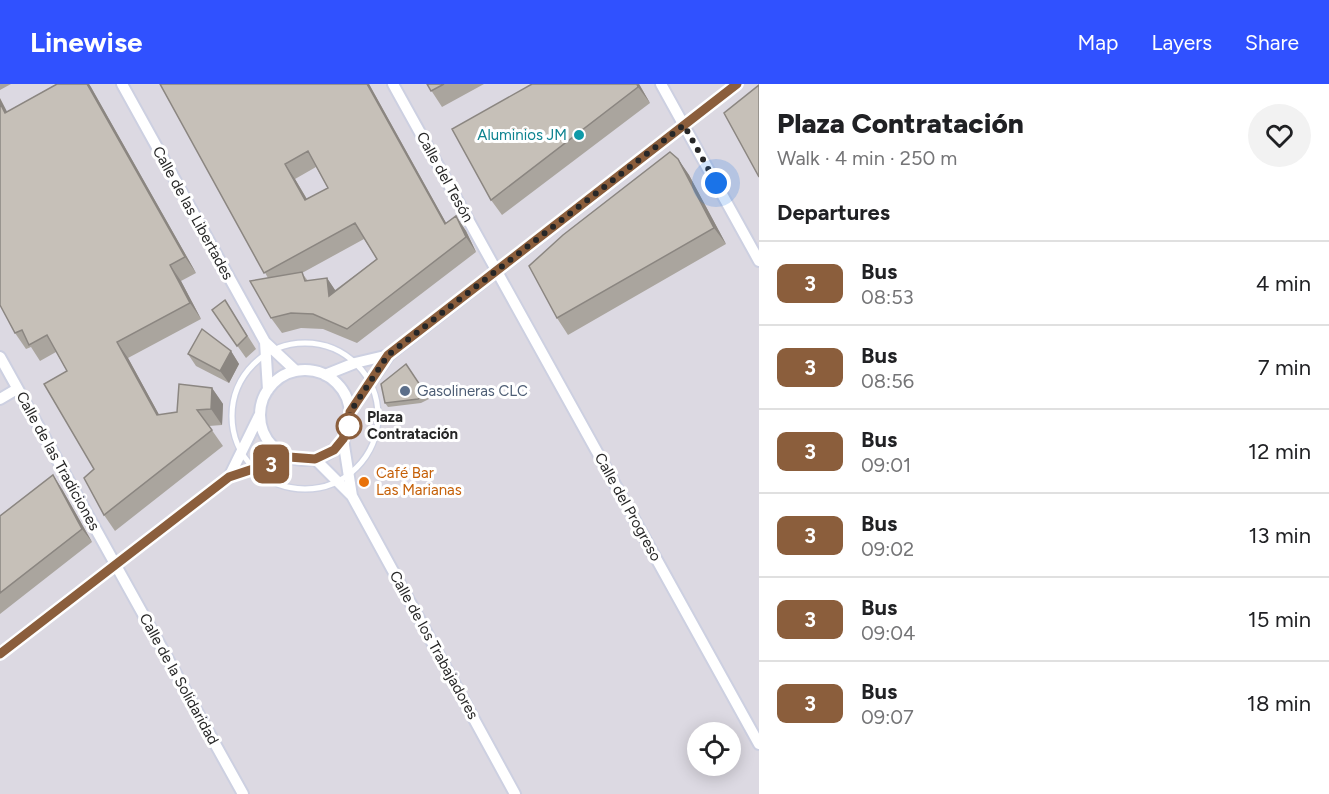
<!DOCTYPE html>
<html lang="en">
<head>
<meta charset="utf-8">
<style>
  :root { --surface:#fff; --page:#f2f2f2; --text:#202124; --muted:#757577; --line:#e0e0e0; --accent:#3051ff }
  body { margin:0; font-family:Figtree,sans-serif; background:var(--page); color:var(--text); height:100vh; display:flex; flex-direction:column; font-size:22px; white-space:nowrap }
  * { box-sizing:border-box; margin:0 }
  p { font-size:20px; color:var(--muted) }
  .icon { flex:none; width:33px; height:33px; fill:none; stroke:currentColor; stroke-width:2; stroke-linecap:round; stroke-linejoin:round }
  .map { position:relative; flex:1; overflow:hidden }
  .sheet { display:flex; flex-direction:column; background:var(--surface); width:570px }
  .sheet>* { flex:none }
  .badge { padding:0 12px; border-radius:9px; font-size:21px; line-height:39px }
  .tools { position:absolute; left:687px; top:638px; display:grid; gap:12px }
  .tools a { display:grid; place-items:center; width:54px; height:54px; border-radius:50%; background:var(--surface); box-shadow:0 3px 15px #0003; font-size:30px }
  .you { position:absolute; width:30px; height:30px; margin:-15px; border:4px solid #fff; border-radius:50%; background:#1a73e8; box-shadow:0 0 0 9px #1a73e833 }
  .map>.badge { position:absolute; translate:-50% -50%; box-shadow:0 0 0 3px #fff }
  h2 { padding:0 18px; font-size:22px; line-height:54px }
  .round { display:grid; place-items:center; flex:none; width:63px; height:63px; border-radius:32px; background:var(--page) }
  .overview { display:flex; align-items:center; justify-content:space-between; height:102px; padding:0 18px }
  h1 { font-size:28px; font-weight:800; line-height:45px }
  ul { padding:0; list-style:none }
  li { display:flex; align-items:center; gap:18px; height:84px; padding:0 18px; border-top:2px solid var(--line) }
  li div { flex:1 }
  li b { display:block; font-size:22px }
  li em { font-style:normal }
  li .badge { min-width:66px; font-weight:700; text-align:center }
  header { display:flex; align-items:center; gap:36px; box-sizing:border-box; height:84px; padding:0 30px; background:var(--accent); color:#fff }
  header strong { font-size:28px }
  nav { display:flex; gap:33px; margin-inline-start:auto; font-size:21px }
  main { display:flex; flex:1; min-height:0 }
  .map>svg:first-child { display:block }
  .industrial { fill:#dcd9e2; fill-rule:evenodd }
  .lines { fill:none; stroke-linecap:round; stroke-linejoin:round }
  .service-casing { stroke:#cdd0e1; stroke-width:8 }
  .minor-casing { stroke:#cdd0e1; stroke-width:14 }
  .service { stroke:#fff; stroke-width:5 }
  .minor { stroke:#fff; stroke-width:10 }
  .wall { fill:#aaa59e; fill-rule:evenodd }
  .shaded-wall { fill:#8b8681 }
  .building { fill:#c6c0b8; stroke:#8b8681; stroke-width:1.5; fill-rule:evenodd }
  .line-casing { stroke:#fff; stroke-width:14 }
  .line { stroke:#8b5e3c; stroke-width:9 }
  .walk { stroke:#272727; stroke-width:6; stroke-dasharray:0 10.8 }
  .culture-dot { fill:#0f9aa8; stroke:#fff; stroke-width:2 }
  .service-dot { fill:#5c6f8a; stroke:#fff; stroke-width:2 }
  .stop-dot { fill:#fff; stroke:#8b5e3c; stroke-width:3 }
  .food-dot { fill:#e8710a; stroke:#fff; stroke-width:2 }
  .labels { text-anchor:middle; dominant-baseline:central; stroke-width:6; stroke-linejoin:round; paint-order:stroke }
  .culture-label { font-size:15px; fill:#0d838f; stroke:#fff; text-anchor:end }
  .street-label { font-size:15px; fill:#272727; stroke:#fff }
  .service-label { font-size:15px; fill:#4e5e75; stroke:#fff; text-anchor:start }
  .stop-label { font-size:15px; font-weight:bold; fill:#272727; stroke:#fff; text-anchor:start }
  .food-label { font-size:15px; fill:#c56008; stroke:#fff; text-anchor:start }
</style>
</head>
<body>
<header>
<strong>Linewise</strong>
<nav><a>Map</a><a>Layers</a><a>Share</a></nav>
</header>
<main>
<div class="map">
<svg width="759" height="710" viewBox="0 0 759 710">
  <rect width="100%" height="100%" fill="#ebe3d8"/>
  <path class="industrial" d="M0 0H759V710H0ZM698 648H730V681H698Z"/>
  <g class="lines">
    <g class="service-casing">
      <path id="service" d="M232 332a73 73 0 1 1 146 0a73 73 0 1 1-146 0Z"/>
    </g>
    <g class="minor-casing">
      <path id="minor" d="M122 0 265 258 296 287
        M393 0 759 660
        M661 0 759 177
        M265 258 268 306
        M0 273 243 710
        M260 331a45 45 0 1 1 90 0a45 45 0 1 1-90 0Z
        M325 291 355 279 389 271
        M0 315 17 305
        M350 328 389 271 737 0
        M343 355 352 412
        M315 375 352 412 515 710
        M229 393 259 332
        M0 570 229 393 289 373"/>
    </g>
    <use href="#service" class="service"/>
    <use href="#minor" class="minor"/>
  </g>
  <path class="wall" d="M0 0H11L0 6Z
    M57 0H89L196 189 181 197 201 235 128 274 159 331 177 328 212 304 223 320 222 341 209 342 223 362 115 447 104 431 94 385 67 287 56 268 40 277 31 263 26 265 15 249 7 28Z
    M160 0H369L446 139 456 132 466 147 476 168 357 259 323 245 301 244 282 249 271 234 268 194ZM316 83 328 104 307 115 295 95ZM364 155 377 175 335 206 327 194 308 197 302 189Z
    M427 0H484L442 23Z
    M639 0 650 19 502 131 491 116Z
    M678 75 689 91 726 160 568 251 557 234Z
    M225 216 256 265 246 274 212 226Z
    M231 267 239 280 229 299 196 282 188 270Z
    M406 280 429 315 421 319 388 323 385 319Z
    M62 405 92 458 0 530V432Z"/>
  <path class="shaded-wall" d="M87 0H89L91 3 196 189 185 173Z
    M367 0H369L455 155 445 140Z
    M637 0H639L650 19 638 3Z
    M0 14 16 45 5 29 0 19Z
    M678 75 689 91 726 160 714 144Z
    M285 80 295 95 316 131 305 116Z
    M456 132 466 147 476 168 466 153Z
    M170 181 181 197 201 235 190 219Z
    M327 194 337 209 329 212Z
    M117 258 128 274 168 347 157 331Z
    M231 267 239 280 229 299 220 287Z
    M212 304 223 320 222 341 211 325Z
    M53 391 62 405 92 458 82 445Z"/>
  <path class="building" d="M57 0H87L185 173 170 181 190 219 117 258 157 331 177 328 179 300 212 304 211 325 197 326 212 346 104 431 84 394 94 385 44 300 67 287 47 251 29 261 22 246 15 249 0 221V19L5 29Z
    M160 0H367L445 140 456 132 466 153 347 245 313 230 291 229 271 234 250 197 302 188 305 197 327 194 329 212 377 175 355 139 264 189ZM308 67 328 104 305 116 285 80Z
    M427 0H444L431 7Z
    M532 0H637L638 3 491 116 452 45Z
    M759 1V93L724 29Z
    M670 68 678 75 714 144 557 234 529 182 563 151Z
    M225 216 247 252 237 262 212 226Z
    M202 245 231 267 220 287 188 270Z
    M406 280 426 310 418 315 385 319 381 300Z
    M53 391 82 445 0 509V432Z"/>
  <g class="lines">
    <g class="line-casing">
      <path id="line" d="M0 570 229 393 289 373 315 375 334 366 343 355 349 342 350 328 388 271 737 0"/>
    </g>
    <use href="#line" class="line"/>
    <path class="walk" d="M349 342 350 328 388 271 684 41 716 99"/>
  </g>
  <circle class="culture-dot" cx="579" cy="51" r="6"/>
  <circle class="service-dot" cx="405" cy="307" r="6"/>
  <circle class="stop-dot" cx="349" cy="342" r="12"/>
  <circle class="food-dot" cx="364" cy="398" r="6"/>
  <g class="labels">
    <g class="culture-label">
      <text x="567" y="51">Aluminios JM</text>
    </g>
    <g class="street-label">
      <text transform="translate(445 93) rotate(61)">Calle del Tesón</text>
      <text transform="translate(193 129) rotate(61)">Calle de las Libertades</text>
      <text transform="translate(58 377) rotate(61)">Calle de las Tradiciones</text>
      <text transform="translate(628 423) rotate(61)">Calle del Progreso</text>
      <text transform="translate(434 561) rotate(61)">Calle de los Trabajadores</text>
      <text transform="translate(179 595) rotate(61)">Calle de la Solidaridad</text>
    </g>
    <g class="service-label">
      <text x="417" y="307">Gasolineras CLC</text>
    </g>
    <g class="stop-label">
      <text x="367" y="333">Plaza<tspan x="367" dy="17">Contratación</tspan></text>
    </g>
    <g class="food-label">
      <text x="376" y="389">Café Bar<tspan x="376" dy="17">Las Marianas</tspan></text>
    </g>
  </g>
</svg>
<div class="tools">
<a><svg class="icon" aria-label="locate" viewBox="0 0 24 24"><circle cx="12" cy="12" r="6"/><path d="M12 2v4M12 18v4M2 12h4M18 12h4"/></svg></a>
</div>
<div class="you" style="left:716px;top:99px"></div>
<b class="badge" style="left:271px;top:380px;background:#8b5e3c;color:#fff">3</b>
</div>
<section class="sheet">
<div class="overview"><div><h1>Plaza Contratación</h1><p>Walk · 4 min · 250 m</p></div><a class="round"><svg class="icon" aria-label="heart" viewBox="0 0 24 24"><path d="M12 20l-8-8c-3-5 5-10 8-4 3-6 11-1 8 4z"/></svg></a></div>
<h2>Departures</h2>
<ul>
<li><span class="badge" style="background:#8b5e3c;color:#fff">3</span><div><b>Bus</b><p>08:53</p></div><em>4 min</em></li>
<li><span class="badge" style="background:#8b5e3c;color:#fff">3</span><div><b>Bus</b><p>08:56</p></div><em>7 min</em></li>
<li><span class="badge" style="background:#8b5e3c;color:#fff">3</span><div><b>Bus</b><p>09:01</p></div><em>12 min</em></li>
<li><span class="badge" style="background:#8b5e3c;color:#fff">3</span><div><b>Bus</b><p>09:02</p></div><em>13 min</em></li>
<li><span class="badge" style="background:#8b5e3c;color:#fff">3</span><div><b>Bus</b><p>09:04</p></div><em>15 min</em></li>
<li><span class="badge" style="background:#8b5e3c;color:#fff">3</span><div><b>Bus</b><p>09:07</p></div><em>18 min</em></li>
</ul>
</section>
</main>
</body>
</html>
